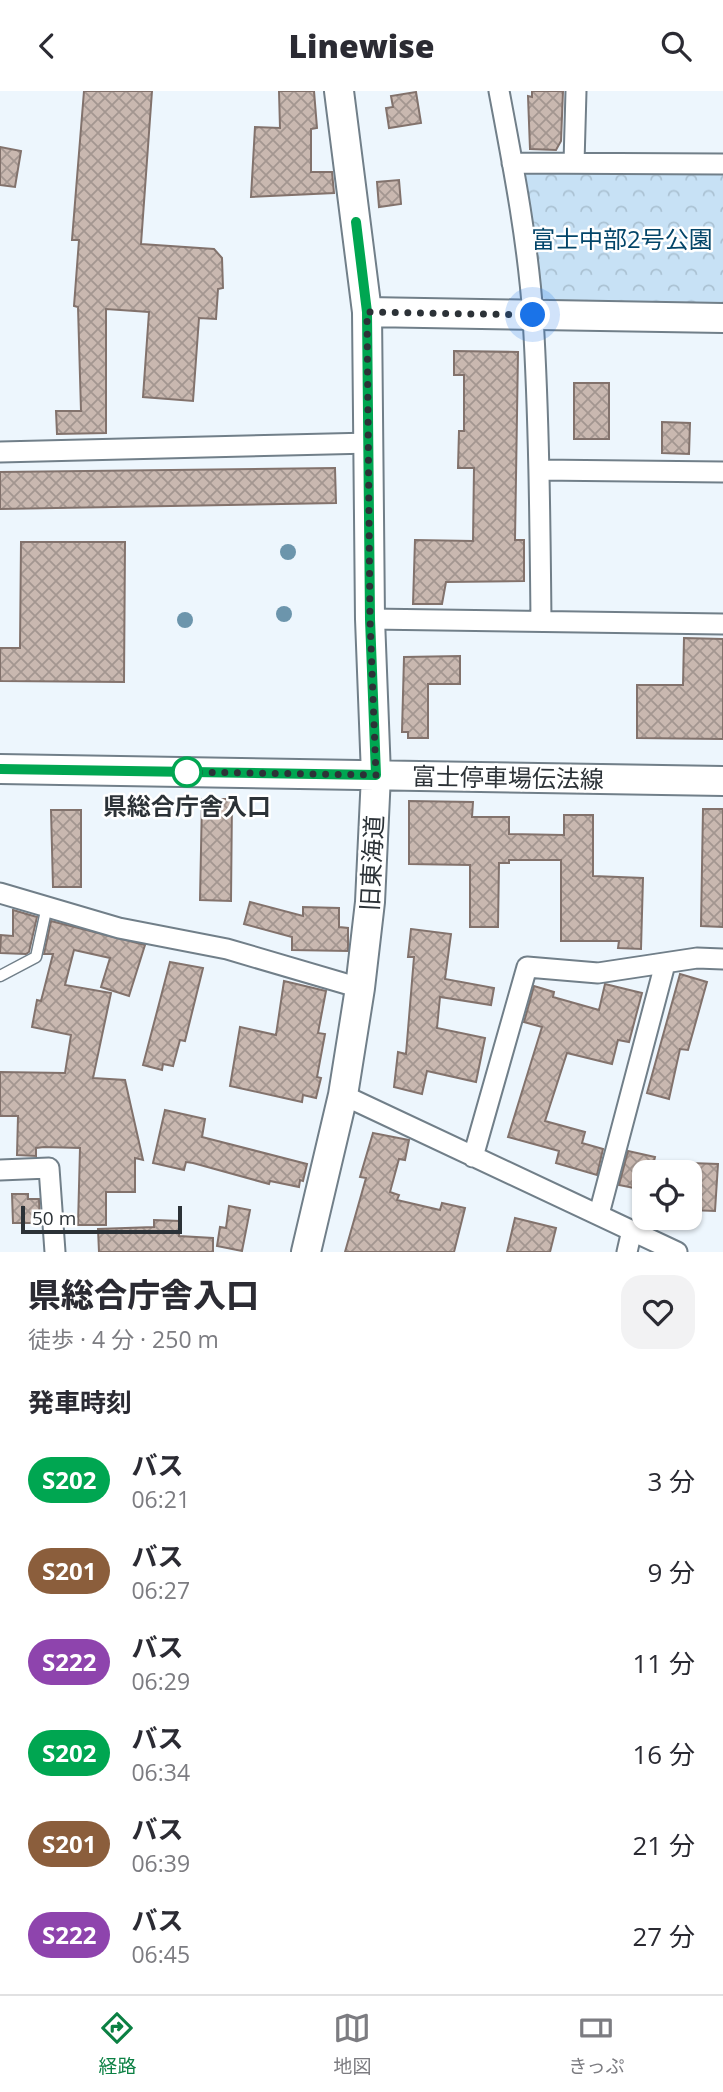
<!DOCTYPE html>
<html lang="ja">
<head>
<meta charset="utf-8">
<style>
  :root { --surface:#fff; --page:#f2f2f3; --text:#2b2b33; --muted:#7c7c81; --line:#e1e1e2; --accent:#0b8043 }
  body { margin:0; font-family:"Open Sans","Noto Sans JP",sans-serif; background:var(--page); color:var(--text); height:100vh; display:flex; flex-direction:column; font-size:26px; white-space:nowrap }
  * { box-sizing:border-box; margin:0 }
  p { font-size:23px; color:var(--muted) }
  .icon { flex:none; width:38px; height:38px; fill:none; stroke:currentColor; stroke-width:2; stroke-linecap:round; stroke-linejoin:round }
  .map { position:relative; height:1161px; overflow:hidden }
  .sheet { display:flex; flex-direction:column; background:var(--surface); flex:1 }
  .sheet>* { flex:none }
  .badge { padding:0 14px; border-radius:23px; font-size:24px; line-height:46px }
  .buttons { position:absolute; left:632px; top:1069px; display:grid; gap:14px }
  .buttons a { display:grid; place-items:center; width:70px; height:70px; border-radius:14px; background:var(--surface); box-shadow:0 2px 5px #0004; font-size:35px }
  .scale { position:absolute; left:21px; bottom:18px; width:161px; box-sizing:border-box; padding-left:7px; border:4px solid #2c3237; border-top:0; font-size:19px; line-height:24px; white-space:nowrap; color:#2c3237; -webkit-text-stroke:5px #fff; paint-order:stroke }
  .you { position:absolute; width:35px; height:35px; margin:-18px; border:5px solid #fff; border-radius:50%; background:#1a73e8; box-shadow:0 0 0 10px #1a73e833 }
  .map>.badge { position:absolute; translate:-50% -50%; box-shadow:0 0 0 4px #fff }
  h2 { padding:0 28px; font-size:26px; line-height:63px }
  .round { display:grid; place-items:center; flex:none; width:74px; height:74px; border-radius:21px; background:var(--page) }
  .head { display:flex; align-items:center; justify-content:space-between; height:119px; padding:0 28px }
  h1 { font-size:33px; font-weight:800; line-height:52px }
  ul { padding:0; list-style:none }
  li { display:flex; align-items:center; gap:21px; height:91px; padding:0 28px }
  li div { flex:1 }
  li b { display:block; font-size:26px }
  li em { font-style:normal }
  li .badge { min-width:77px; font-weight:700; text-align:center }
  header { display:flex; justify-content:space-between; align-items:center; height:91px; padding:0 28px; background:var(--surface); font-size:32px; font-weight:800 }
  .dock { display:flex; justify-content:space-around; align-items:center; height:98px; border-top:2px solid var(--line); background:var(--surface); font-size:19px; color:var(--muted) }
  .dock a { display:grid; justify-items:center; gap:4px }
  .dock .selected { color:var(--accent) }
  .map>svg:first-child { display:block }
  .park { fill:url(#park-crowns) }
  .building { fill:url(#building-cross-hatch); stroke:#82726c; stroke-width:2 }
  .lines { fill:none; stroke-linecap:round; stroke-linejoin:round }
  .lane-casing { stroke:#717f89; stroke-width:13 }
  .street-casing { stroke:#717f89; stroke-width:23 }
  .secondary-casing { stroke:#717f89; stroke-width:32 }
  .lane { stroke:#fff; stroke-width:10 }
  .street { stroke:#fff; stroke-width:19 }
  .secondary { stroke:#fff; stroke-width:28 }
  .tree { fill:#6c95ac }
  .line-casing { stroke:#fff; stroke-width:16 }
  .line { stroke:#00a651; stroke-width:10 }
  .walk { stroke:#2c3237; stroke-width:7; stroke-dasharray:0 12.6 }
  .stop-dot { fill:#fff; stroke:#00a651; stroke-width:3.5 }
  .labels { text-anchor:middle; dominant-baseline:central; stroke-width:5; stroke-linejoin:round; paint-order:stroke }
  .park-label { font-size:24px; fill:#034569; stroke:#fff }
  .street-label { font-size:24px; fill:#2c3237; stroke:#fff }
  .stop-label { font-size:24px; font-weight:bold; fill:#2c3237; stroke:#fff }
</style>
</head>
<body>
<header><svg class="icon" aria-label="back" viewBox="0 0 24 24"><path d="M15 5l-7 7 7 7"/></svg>Linewise<svg class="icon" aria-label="search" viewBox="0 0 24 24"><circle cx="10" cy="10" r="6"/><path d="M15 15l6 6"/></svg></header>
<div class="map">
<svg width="723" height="1161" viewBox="0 0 723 1161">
  <defs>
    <pattern id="park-crowns" width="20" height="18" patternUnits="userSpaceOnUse" patternTransform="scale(1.75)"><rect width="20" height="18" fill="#c7e1f5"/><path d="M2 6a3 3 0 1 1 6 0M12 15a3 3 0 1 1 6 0" fill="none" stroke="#abc2d3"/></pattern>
    <pattern id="building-cross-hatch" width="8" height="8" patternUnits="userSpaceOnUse" patternTransform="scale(1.75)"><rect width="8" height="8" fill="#c9b8b0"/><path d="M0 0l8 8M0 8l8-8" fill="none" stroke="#a39690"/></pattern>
  </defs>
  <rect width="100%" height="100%" fill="#edf6fd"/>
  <path class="park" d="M526 82 723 83V212L550 210 540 205 521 93Z"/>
  <path class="building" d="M84 0H152L141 153 214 158 222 167 223 197 218 198 216 228 199 227 193 310 143 306 149 221 106 218V342L57 343 56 320H81L78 216 74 215 79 149H72Z
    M279 0H314L317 37 311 38V81H332L334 102 251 106 255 36 280 37Z
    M532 0H563L561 50 556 59 530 58 528 5 532 6Z
    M416 1 421 32 389 37 386 17 393 16 391 5Z
    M0 56 21 60 15 96 0 94Z
    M399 89 401 113 379 116 377 91Z
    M454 260 518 261 515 449H524V490L446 491 442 513H413L415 449 473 450 474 377H458L459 340H464V284H454Z
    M574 292H609V348H574Z
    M662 331 690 332 689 363 662 362Z
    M335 377 336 412 0 418V381Z
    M21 451H125L124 591 0 590V557H20Z
    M684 547 723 548V648L637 647V594H683Z
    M460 565V593H428V647H408V641H402L404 566Z
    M202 708H232L231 810 200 809Z
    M409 710 473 711 472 726H509V743L564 744V724H593V785L643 787 641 858 618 857 619 850H561V769H509V772H499L498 836H470V774L409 773Z
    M703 718H723V836L701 835Z
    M51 719H81V796H53Z
    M250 811 303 825V816L339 817V836L348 837V860L292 859V846L244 833Z
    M13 819 37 826 29 861 26 863 0 862 1 844 13 845Z
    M51 830 145 854 129 905 101 896 110 867 74 859 65 894 111 902 93 987 125 989 143 1069 135 1067V1101H106V1134H78L80 1057 44 1056 36 1057V1065L17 1064 18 1025H0V981L65 982 71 944 32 936 37 909 41 910 53 863H44Z
    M411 838 451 843 445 888 494 897 491 914 440 906 437 937 485 947 476 991 427 980 422 1003 394 996 398 961 406 963 414 866H408Z
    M170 871 203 877 185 950 180 949 173 975 163 973 162 979 143 974Z
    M680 883 707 891 688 959 680 958 669 1008 647 1002Z
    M284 890 326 900 318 942 325 943 317 986 321 987 316 1007 303 1004 302 1011 230 995 240 936 276 944Z
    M605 893 642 902 629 951 618 949 612 973 567 962 545 1030 585 1041 582 1052 603 1058 597 1084 556 1072 559 1060 508 1046 542 936 524 931 534 895 554 901 553 906 599 919Z
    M165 1019 205 1028 202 1046 307 1073 303 1090 300 1089 299 1096 270 1090 269 1093 193 1072 186 1071 184 1079 153 1072Z
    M373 1042 409 1049 405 1069 399 1068 390 1101 399 1104 397 1109 440 1119 442 1112 465 1117 454 1161H345L366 1087 360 1086Z
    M628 1060 655 1066 651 1082H644V1099L619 1094Z
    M690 1072 718 1073 715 1120 690 1119Z
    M12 1103H28V1108H39L40 1132H13Z
    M229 1115 250 1119 242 1160 217 1155 220 1136 226 1137Z
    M515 1127 556 1137 550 1161H507Z
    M154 1129 180 1130 179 1145 213 1147V1161H99L98 1138 154 1136Z"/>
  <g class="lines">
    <g class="lane-casing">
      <path id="lane" d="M0 885 36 866 47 815"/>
    </g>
    <g class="street-casing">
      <path id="street" d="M499 0C513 74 528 151 533 226 539 328 540 429 541 530
        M512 72 723 73
        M574 72 576 0
        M0 361 371 352
        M539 379 723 381
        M370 528 723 533
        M0 802 119 837 227 858 360 897
        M343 1004 677 1161
        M473 1066 527 876 598 882 697 867 723 868
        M0 1079 49 1077 55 1161
        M599 1123 665 873
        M627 1161 632 1139"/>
    </g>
    <g class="secondary-casing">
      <path id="secondary" d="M367 221 723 227
        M0 678 723 690
        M306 1161 343 1004 360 897 370 811 376 684 370 528 367 221 339 0"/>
    </g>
    <use href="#lane" class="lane"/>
    <use href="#street" class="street"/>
    <use href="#secondary" class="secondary"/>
  </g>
  <g class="tree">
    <circle cx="288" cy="461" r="8"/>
    <circle cx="284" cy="523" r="8"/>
    <circle cx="185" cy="529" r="8"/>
  </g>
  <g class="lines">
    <g class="line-casing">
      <path id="line" d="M0 678 376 684 370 528 367 221 356 131"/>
    </g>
    <use href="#line" class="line"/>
    <path class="walk" d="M187 681 376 684 370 528 367 221 533 224"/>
  </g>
  <circle class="stop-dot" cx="187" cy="681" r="14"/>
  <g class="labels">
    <g class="park-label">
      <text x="622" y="147">富士中部2号公園</text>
    </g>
    <g class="street-label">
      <text transform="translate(508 686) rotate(1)">富士停車場伝法線</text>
      <text transform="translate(371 772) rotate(-87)">旧東海道</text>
    </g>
    <g class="stop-label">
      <text x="187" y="714">県総合庁舎入口</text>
    </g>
  </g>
</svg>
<div class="buttons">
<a><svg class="icon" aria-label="locate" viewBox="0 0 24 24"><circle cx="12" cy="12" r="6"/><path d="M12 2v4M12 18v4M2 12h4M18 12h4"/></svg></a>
</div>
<div class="scale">50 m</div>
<div class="you" style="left:533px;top:224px"></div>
</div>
<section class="sheet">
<div class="head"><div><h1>県総合庁舎入口</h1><p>徒歩 · 4 分 · 250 m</p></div><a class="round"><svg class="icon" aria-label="heart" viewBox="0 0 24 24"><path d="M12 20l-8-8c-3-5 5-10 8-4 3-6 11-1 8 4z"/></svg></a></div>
<h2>発車時刻</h2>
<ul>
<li><span class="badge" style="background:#00a651;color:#fff">S202</span><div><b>バス</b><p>06:21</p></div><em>3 分</em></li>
<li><span class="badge" style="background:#8b5e3c;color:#fff">S201</span><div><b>バス</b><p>06:27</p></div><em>9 分</em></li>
<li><span class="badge" style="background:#8e44ad;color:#fff">S222</span><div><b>バス</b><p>06:29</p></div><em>11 分</em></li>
<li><span class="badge" style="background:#00a651;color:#fff">S202</span><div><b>バス</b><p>06:34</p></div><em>16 分</em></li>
<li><span class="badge" style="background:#8b5e3c;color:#fff">S201</span><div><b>バス</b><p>06:39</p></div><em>21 分</em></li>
<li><span class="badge" style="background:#8e44ad;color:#fff">S222</span><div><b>バス</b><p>06:45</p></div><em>27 分</em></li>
</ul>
</section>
<nav class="dock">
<a class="selected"><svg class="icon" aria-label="directions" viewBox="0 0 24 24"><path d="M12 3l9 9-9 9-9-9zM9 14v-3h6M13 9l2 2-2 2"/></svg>経路</a>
<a><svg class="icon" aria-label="map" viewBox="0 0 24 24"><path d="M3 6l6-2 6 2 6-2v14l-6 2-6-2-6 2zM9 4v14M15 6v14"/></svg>地図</a>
<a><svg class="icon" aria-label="tickets" viewBox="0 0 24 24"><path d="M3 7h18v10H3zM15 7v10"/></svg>きっぷ</a>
</nav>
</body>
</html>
